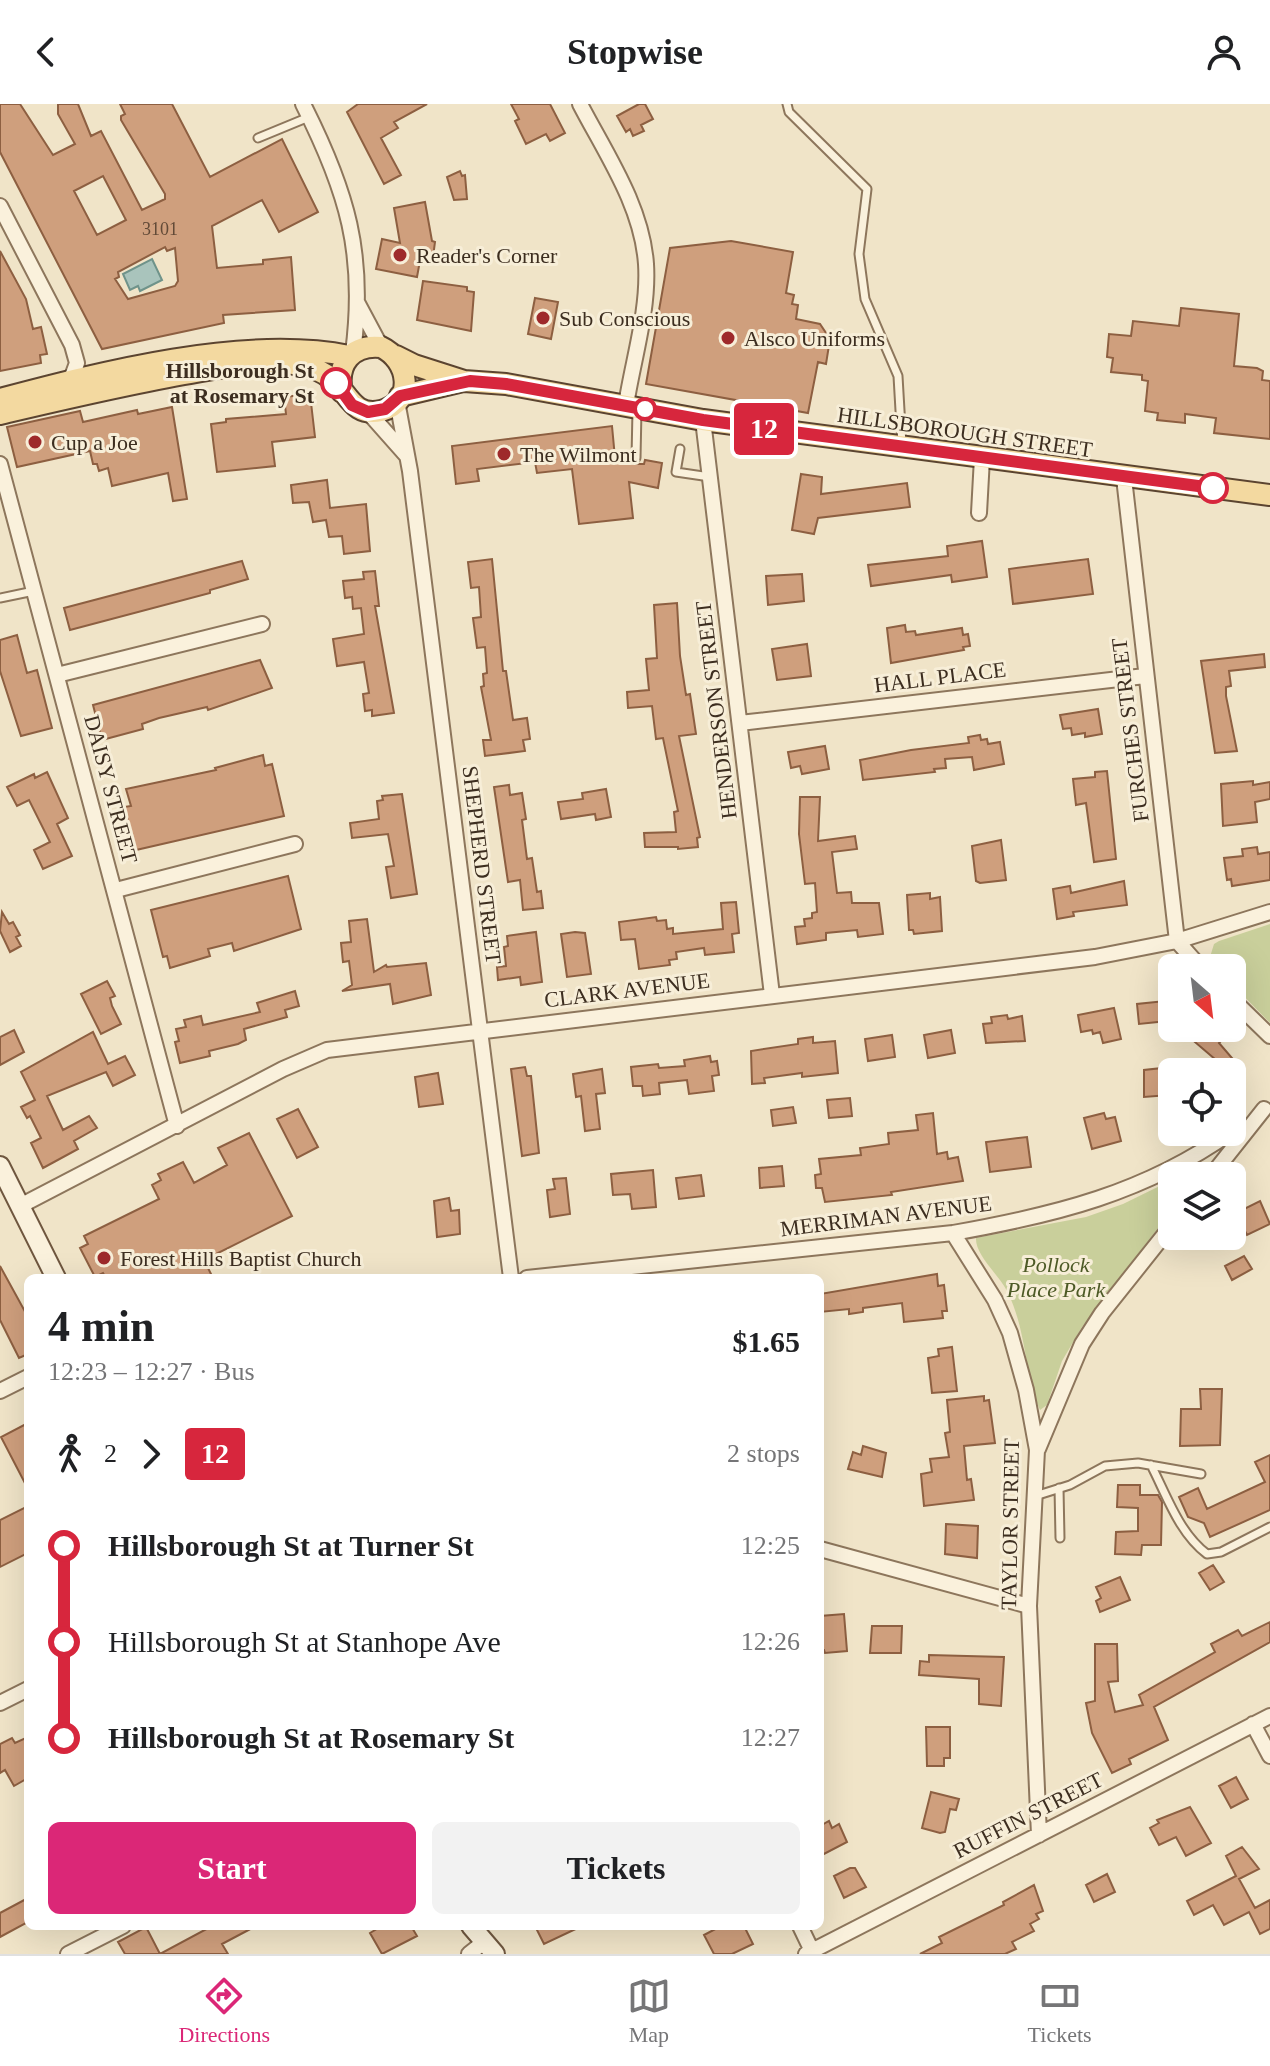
<!DOCTYPE html>
<html lang="en">
<head>
<meta charset="utf-8">
<style>
  :root { --surface:#fff; --page:#f2f2f2; --text:#202124; --muted:#757577; --line:#e0e0e0; --accent:#db2777 }
  body { margin:0; font-family:Georgia,serif; background:var(--page); color:var(--text); height:100vh; display:flex; flex-direction:column; font-size:30px; white-space:nowrap }
  * { box-sizing:border-box; margin:0 }
  p { font-size:26px; color:var(--muted) }
  .icon { flex:none; width:44px; height:44px; fill:none; stroke:currentColor; stroke-width:2; stroke-linecap:round; stroke-linejoin:round }
  .map { position:relative; flex:1; overflow:hidden }
  .drawer { position:absolute; left:24px; top:1170px; width:800px; height:656px; display:flex; flex-direction:column; background:var(--surface); border-radius:12px; box-shadow:0 8px 32px #0002 }
  .drawer>* { flex:none }
  .badge { padding:0 16px; border-radius:6px; font-size:28px; line-height:52px }
  .needle { width:52px; rotate:152deg }
  .controls { position:absolute; left:1158px; top:850px; display:grid; gap:16px }
  .controls a { display:grid; place-items:center; width:88px; height:88px; border-radius:12px; background:var(--surface); box-shadow:0 8px 32px #0002; font-size:40px }
  .map>.badge { position:absolute; translate:-50% -50%; box-shadow:0 0 0 4px #fff }
  .legs { display:flex; align-items:center; gap:12px; height:88px; padding:0 24px; font-size:26px }
  .legs p { margin-inline-start:auto }
  .head { display:flex; align-items:center; justify-content:space-between; height:136px; padding:0 24px }
  h1 { font-size:44px; font-weight:600; line-height:60px }
  .button { display:flex; gap:16px; margin-top:auto; padding:16px 24px }
  .button a { flex:1; height:92px; border-radius:12px; background:var(--accent); color:#fff; font-size:32px; font-weight:600; line-height:92px; text-align:center }
  .button a+a { background:var(--page); color:var(--text) }
  ul { padding:0 24px; list-style:none }
  li { display:flex; align-items:center; gap:28px; height:96px; font-size:30px }
  li i { display:grid; place-items:center; width:12px; height:100%; margin:0 10px; background:currentColor }
  li i::after { content:''; width:20px; height:20px; margin:-10px; border:6px solid; border-radius:50%; background:var(--surface) }
  li p { margin-inline-start:auto }
  li:first-child i { background:linear-gradient(#0000 50%,currentColor 0) }
  li:last-child i { background:linear-gradient(currentColor 50%,#0000 0) }
  header { display:flex; justify-content:space-between; align-items:center; height:104px; padding:0 24px; background:var(--surface); font-size:36px; font-weight:600 }
  .tabs { display:flex; justify-content:space-around; align-items:center; height:112px; border-top:2px solid var(--line); background:var(--surface); font-size:22px; color:var(--muted) }
  .tabs a { display:grid; justify-items:center; gap:4px }
  .tabs .selected { color:var(--accent) }
  .map>svg:first-child { display:block }
  .green { fill:#c9cf9b }
  .water { fill:#a9c4bc; stroke:#6f938a; stroke-width:2 }
  .building { fill:#cf9f7d; stroke:#8d5f41; stroke-width:2; fill-rule:evenodd }
  .lines { fill:none; stroke-linecap:round; stroke-linejoin:round }
  .service-casing { stroke:#8d765c; stroke-width:11 }
  .minor-casing { stroke:#8d765c; stroke-width:18 }
  .secondary-casing { stroke:#6f573f; stroke-width:22 }
  .primary-casing { stroke:#5b4430; stroke-width:24 }
  .service { stroke:#faf1dc; stroke-width:7 }
  .minor { stroke:#faf1dc; stroke-width:14 }
  .secondary { stroke:#faf1dc; stroke-width:18 }
  .primary { stroke:#f3d9a0; stroke-width:20 }
  .line-1-casing { stroke:#fff; stroke-width:18 }
  .line-1 { stroke:#d7263d; stroke-width:12 }
  .poi-dot { fill:#9e2a2b; stroke:#f7eed8; stroke-width:3 }
  .stop-1-dot { fill:#fff; stroke:#d7263d; stroke-width:4 }
  .labels { text-anchor:middle; dominant-baseline:central; stroke-width:6; stroke-linejoin:round; paint-order:stroke }
  .number-label { font-size:18px; fill:#624a37 }
  .poi-label { font-size:22px; fill:#3d2e20; stroke:#f7eed8; text-anchor:start }
  .stop-label { font-size:22px; font-weight:bold; fill:#3d2e20; stroke:#f7eed8; text-anchor:end }
  .street-label { font-size:22px; fill:#3d2e20; stroke:#f7eed8 }
  .park-label { font-size:22px; font-style:italic; fill:#4d5a26; stroke:#f7eed8 }
</style>
</head>
<body>
<header><svg class="icon" aria-label="back" viewBox="0 0 24 24"><path d="M15 5l-7 7 7 7"/></svg>Stopwise<svg class="icon" aria-label="person" viewBox="0 0 24 24"><circle cx="12" cy="8" r="4"/><path d="M4 21q1-7 8-7t8 7"/></svg></header>
<div class="map">
<svg width="1270" height="1850" viewBox="0 0 1270 1850">
  <rect width="100%" height="100%" fill="#f0e4c8"/>
  <path class="green" d="M1270 820V919L1232 880V864H1217L1210 853 1214 840 1219 837Z
    M1172 1076V1106L1082 1223 1062 1257 1047 1301 1040 1306C1024 1270 1027 1226 1007 1187 999 1171 975 1151 976 1134L1086 1113 1123 1100Z"/>
  <path class="water" d="M152 155 162 176 140 187 138 182 130 186 123 170Z"/>
  <path class="building" d="M0 0H20L53 51 75 40 58 10V0H78L91 32 101 27 142 106 165 95V90L121 16V12L125 10 120 0H172L210 73 282 35 318 108 279 128 262 96 212 122 217 164 263 160V156L291 153 295 206 223 211 224 219 102 245 0 48ZM103 72 126 116 97 131 74 87ZM165 143 167 147 175 144 178 177 175 182 128 195 115 175 119 173 118 168Z
    M358 0H427L394 18 398 24 381 34 401 71 384 80 347 8Z
    M511 0H550L565 29 550 37 546 30 526 40 515 17 519 15Z
    M639 0H645L653 15 641 21 644 27 633 32 630 25 626 28 617 12Z
    M460 67 462 72 465 71 467 95 454 96 447 73Z
    M425 98 432 137 435 138 433 153 421 151 417 173 376 165 382 135 400 139 394 104Z
    M731 137 793 148 786 189 794 191 792 200 798 201 796 215 820 220 830 235 826 260 818 258 808 309 646 280 670 144Z
    M0 147 26 195 33 225 41 223 47 250 40 251 41 259 0 267Z
    M423 177 467 183V187L474 188 471 227 417 216Z
    M535 194 558 198 551 235 528 230Z
    M1181 204 1239 210 1234 262 1257 264 1263 267 1262 276 1270 277V335L1214 329 1216 314 1185 310V319L1157 316 1158 309 1145 307 1148 277 1142 276V271L1111 268 1113 254 1107 253 1109 230 1131 232 1133 217 1179 222Z
    M310 290 315 333 272 338 275 362 217 368 211 320 226 318V315L286 310 284 293Z
    M172 303 187 395 173 397 168 369 112 382 108 364 99 367 97 360H93L90 347 17 363 7 323 80 307 83 318 137 306 138 310Z
    M612 322 615 354 635 360H644L645 356 662 359 658 384 629 378 633 414 579 420 572 365 537 369 535 358 477 365 479 377 456 380 452 342Z
    M801 370 822 373 821 390 907 379 910 403 818 414 814 430 792 426Z
    M327 376 330 404 366 400 370 447 344 450 342 432 329 433 326 416 313 418 309 398 293 399 291 381Z
    M982 437 987 473 952 478 951 471 871 482 868 461 948 452 947 442Z
    M492 455 503 567H506L513 616 527 614 530 635 523 636 525 647 485 652 483 636H491L481 583 484 582 483 570 487 569 485 543 477 544 473 514 481 513 479 483 471 484 468 458Z
    M1088 455 1093 490 1013 500 1009 465Z
    M242 457 248 475 210 486V489L70 526 64 504Z
    M375 467 379 502H375L394 609 372 612V606L365 607 363 590 369 589 364 558 337 562 333 535 364 530 361 504 353 505 352 493 345 494 343 477 364 475 363 468Z
    M802 470 804 497 768 501 766 472Z
    M677 499 680 552 686 591 690 590 696 630 679 632 700 733 697 734 698 743 678 745V743H645L644 729 676 728 674 708 678 707 663 634 656 635 652 602 628 604 627 588 649 586 646 555 657 554 654 501Z
    M905 521 906 528 915 527 916 531 962 524 963 531 968 530 970 542 963 543 964 546 891 559 887 524Z
    M17 531 27 569 37 566 52 624 21 632 0 567V536Z
    M807 540 811 572 777 576 772 545Z
    M1264 550 1265 563 1229 567 1231 582 1226 583V592L1237 647 1215 649 1201 557Z
    M260 556 272 584 208 606 207 603 159 614 142 620 143 625 102 636 93 601Z
    M1098 605 1102 630 1085 633V629L1072 631 1071 624 1063 625 1060 611Z
    M980 631 981 636 987 635 988 640 1000 638 1004 660 974 666 972 653 945 655 946 664 934 665 935 668 863 676 860 656 911 646 969 639 968 633Z
    M825 642 829 665 802 670 800 662 791 664 788 648Z
    M263 651 265 662 272 660 284 712 136 746 124 703 131 702 126 685 216 666 215 664Z
    M1107 667 1116 755 1094 758 1086 699 1076 701 1073 675 1095 673V668Z
    M47 668 68 714 57 720 72 752 43 765 34 746 50 738 29 696 17 702 7 683 34 670 35 674Z
    M1253 677V681L1270 678V695L1255 698 1257 718 1223 722 1221 680Z
    M509 681 510 691 522 689 526 715 522 716 527 755 532 754 537 788 541 787 543 804 523 806 520 776 508 778 494 683Z
    M606 685 611 713 596 716 595 710 561 715 558 698 583 695 582 689Z
    M402 690 417 790 391 794 386 763 394 762 388 730 352 734 350 719 379 715 377 697 383 696 382 692Z
    M800 693H820L818 737 855 732 857 745 832 748 837 789 851 788 852 799H879L883 830 858 833 857 826 826 829V836L797 840 795 823 805 822 804 815 812 814V809L817 808 815 779 805 780 799 730Z
    M1001 736 1006 776 980 779 976 777 972 742Z
    M1257 743 1258 750 1270 748V776L1232 782 1231 775 1227 776 1224 754 1243 752 1242 745Z
    M288 772 301 825 234 847 232 839 208 845 210 852 170 864 167 852 163 853 151 806Z
    M1124 777 1127 801 1073 808 1074 812 1057 815 1053 785 1070 782 1071 789Z
    M930 789V795L940 793 942 827 914 830 913 826H909L907 791Z
    M736 798 739 829 732 830 734 848 705 851 704 844 676 848 677 855 669 856 670 861 639 865 635 835 621 836 619 818 656 813 657 817 666 816 667 825 673 824V830L723 825 721 799Z
    M2 808 9 820 13 818 20 831 16 833 21 842 10 848 0 827Z
    M367 815 374 868 386 861 387 863 426 859 431 891 393 900 390 880 342 887 352 881 349 857 343 858 341 839 351 838 349 817Z
    M536 828 542 878 521 881 520 873 498 876 497 863 506 862 504 843 508 842 507 832Z
    M575 828 585 829 591 870 567 873 561 830Z
    M107 877 115 892 110 894 112 902 121 920 101 930 81 890Z
    M295 887 299 902 285 906 287 913 244 925 246 936 238 940 209 947 210 952 180 959 175 938 179 937 176 925 186 923 184 916 201 912 203 921 260 908 257 899Z
    M1165 897 1167 917 1139 920 1137 900Z
    M1114 904 1121 935 1103 939 1100 928 1093 930 1092 926 1081 928 1078 911Z
    M1007 911 1008 915 1022 912 1025 937 986 939 983 920 992 919 991 913Z
    M1197 924H1213L1224 934 1219 939 1244 968H1201L1216 956 1189 933Z
    M14 926 24 948 0 961V933Z
    M951 926 955 949 928 954 924 931Z
    M93 928 108 960 125 952 135 971 113 982 106 968 47 992 63 1026 89 1012 97 1024 74 1037 78 1045 43 1064 31 1039 41 1034 30 1012 27 1014 21 1003 35 996 21 968Z
    M892 931 895 953 868 957 865 935Z
    M813 933V939L835 937 838 969 802 973V969L764 974 765 979 752 980 751 947 798 940V935Z
    M710 952 711 958 717 957 719 971 712 972 714 987 689 990 687 976 659 979 660 990 643 992 642 982H633L631 963 658 960 659 964 685 962 684 956Z
    M525 963 527 972H531L539 1049 522 1052 511 965Z
    M1172 963 1169 991 1144 993V966Z
    M602 965 605 989 596 990 600 1025 585 1027 581 992 576 993 573 970Z
    M438 969 443 1000 419 1003 415 973Z
    M850 994 852 1012 829 1014 827 996Z
    M793 1003 796 1019 773 1022 771 1006Z
    M298 1005 318 1043 297 1054 277 1015Z
    M933 1009 937 1050 947 1048 948 1055 958 1053 963 1077 891 1088 892 1091 825 1098 822 1084H816L815 1071 821 1070 819 1055 861 1051 860 1044 889 1040 888 1029 918 1026 916 1011Z
    M1104 1009 1106 1015 1115 1013 1121 1037 1092 1045 1084 1014Z
    M249 1029 292 1112 204 1156 213 1174H106L103 1169 95 1173 80 1144 88 1140 84 1132 159 1095 152 1081 161 1076 158 1070 183 1058 194 1079 227 1061 218 1044Z
    M1027 1033 1031 1063 990 1068 986 1038Z
    M782 1062 784 1082 760 1084 759 1064Z
    M653 1066 656 1103 632 1105 630 1090 613 1091 611 1070Z
    M701 1071 704 1092 679 1095 676 1074Z
    M566 1074 570 1110 550 1113 547 1086 555 1085 553 1075Z
    M449 1094 451 1107 459 1106 460 1130 437 1133 434 1097Z
    M1260 1097 1270 1120 1247 1131 1236 1109Z
    M1244 1152 1252 1165 1232 1176 1225 1162Z
    M0 1162 28 1213V1250L19 1254 0 1216Z
    M937 1170 938 1182 944 1181 947 1207H942L943 1214 904 1218 902 1199 863 1204V1208L849 1210V1205L820 1208V1190Z
    M952 1243 957 1287 932 1289 928 1254 939 1252 938 1245Z
    M1200 1285H1222L1220 1341 1180 1342 1181 1305H1201Z
    M984 1292V1297L989 1296 995 1339 964 1342 967 1376 971 1375 974 1396 924 1402 921 1370 932 1368 930 1355 949 1353 945 1329 950 1328 947 1296Z
    M28 1319V1385L1 1333Z
    M863 1342 886 1349 882 1373 848 1365 853 1348 861 1351Z
    M1270 1351V1406L1210 1433 1204 1419 1188 1413 1179 1393 1198 1384 1207 1405 1265 1378 1255 1358Z
    M1118 1381H1140V1391H1158L1162 1398 1161 1441H1142L1141 1451 1115 1450 1116 1428 1138 1427V1404L1117 1403Z
    M28 1402V1449L0 1463V1416Z
    M946 1420 978 1422 977 1454 945 1450Z
    M1213 1461 1224 1478 1210 1486 1199 1469Z
    M1120 1473 1130 1496 1100 1508 1096 1497 1101 1494 1096 1483Z
    M844 1510 847 1547 825 1549 824 1546H820V1512Z
    M1270 1518V1538L1154 1603 1168 1636 1129 1655 1131 1660 1112 1669 1092 1629 1086 1599 1095 1597V1540H1117L1118 1577 1108 1578 1115 1608 1143 1601 1139 1591 1215 1548 1211 1540 1238 1526 1242 1532Z
    M872 1522H902L901 1549H870Z
    M929 1551 1004 1553 1001 1602 979 1600V1575L919 1571 920 1557 929 1558Z
    M926 1623H950V1654H944V1662H927Z
    M28 1633V1674L14 1682 5 1666 0 1669V1640L12 1634 15 1639Z
    M1236 1673 1248 1695 1231 1704 1219 1682Z
    M931 1688 959 1695 956 1706 950 1705 945 1728 940 1729 922 1724Z
    M1190 1703 1211 1739 1186 1752 1176 1733 1159 1741 1150 1724 1159 1719 1157 1716Z
    M829 1717 832 1724 839 1720 847 1738 820 1752V1722Z
    M1242 1743 1259 1765 1239 1775 1255 1804 1270 1796V1825L1260 1830 1249 1808 1224 1821 1213 1801 1194 1811 1187 1797 1236 1772 1226 1752Z
    M850 1764H855L866 1783 844 1794 834 1772Z
    M1107 1770 1115 1788 1094 1798 1086 1781Z
    M1034 1781 1043 1807 1036 1810 1039 1815 1030 1820 1034 1827 1012 1838 1016 1845 1005 1850H920L942 1839 939 1833 1004 1801 1003 1798Z
    M28 1794V1818L0 1833V1809Z
    M212 1822H256L222 1840 228 1850H160Z
    M382 1822H411L417 1832 382 1850 370 1829Z
    M535 1822H582L544 1840Z
    M721 1822H744L753 1840 732 1850H714L704 1831Z
    M146 1823 160 1850H125L118 1838Z"/>
  <g class="lines">
    <g class="service-casing">
      <path id="service" d="M787 0 789 8 867 85 859 150 865 195 898 272 902 341
        M258 34 309 13
        M680 345 676 368 710 373
        M636 354 637 306
        M0 494 34 487
        M1151 1361C1167 1392 1179 1429 1207 1450L1221 1448 1270 1423
        M1059 1384 1060 1434
        M1035 1392 1070 1381 1105 1362 1138 1359 1201 1370"/>
    </g>
    <g class="minor-casing">
      <path id="minor" d="M303 0C347 87 366 150 353 249
        M580 0C606 50 642 102 646 160 649 206 633 256 626 301
        M0 102 72 241 77 259 70 278
        M357 198 381 243
        M397 297 410 367 511 1174
        M368 308 407 352
        M703 316 772 891
        M0 360 177 1022
        M1124 374 1177 837 1201 864
        M979 409 982 354
        M57 571 262 520
        M740 619 1145 572
        M116 786 295 740
        M1232 895 1270 932
        M1211 1072 1264 1005
        M20 1102 283 965 327 946 1095 853 1177 837 1270 808
        M953 1129 995 1196 1010 1229 1026 1286 1037 1346 1029 1502 1039 1731
        M527 1174 953 1129C1055 1111 1145 1089 1231 1028
        M0 1287 28 1273
        M1038 1345 1082 1240 1102 1209 1172 1121
        M820 1445 1029 1502
        M0 1599 28 1585
        M1253 1620 1270 1652
        M800 1822 812 1847
        M68 1850 123 1822
        M469 1850 484 1838
        M806 1850 1270 1612"/>
    </g>
    <g class="secondary-casing">
      <path id="secondary" d="M0 1062 56 1174
        M471 1822 495 1850"/>
    </g>
    <g class="primary-casing">
      <path id="primary" d="M396 252 414 261 464 277 506 280 703 316 1270 391
        M400 292 463 277
        M0 295C102 268 244 231 349 252
        M0 310C64 295 127 280 191 269 224 263 261 255 294 260 308 262 323 267 333 276 349 291 354 313 381 307 416 298 409 256 381 243 352 240 336 260 342 288"/>
    </g>
    <use href="#service" class="service"/>
    <use href="#minor" class="minor"/>
    <use href="#secondary" class="secondary"/>
    <use href="#primary" class="primary"/>
  </g>
  <g class="lines">
    <g class="line-1-casing">
      <path id="line-1" d="M336 279 352 301 368 308 385 305 400 292 470 277 506 280 703 316 1213 384"/>
    </g>
    <use href="#line-1" class="line-1"/>
  </g>
  <g class="poi-dot">
    <circle cx="400" cy="151" r="8"/>
    <circle cx="543" cy="214" r="8"/>
    <circle cx="728" cy="234" r="8"/>
    <circle cx="35" cy="338" r="8"/>
    <circle cx="504" cy="350" r="8"/>
    <circle cx="104" cy="1154" r="8"/>
  </g>
  <g class="stop-1-dot">
    <circle cx="336" cy="279" r="14"/>
    <circle cx="645" cy="305" r="10"/>
    <circle cx="1213" cy="384" r="14"/>
  </g>
  <g class="labels">
    <g class="number-label">
      <text x="160" y="125">3101</text>
    </g>
    <g class="poi-label">
      <text x="416" y="151">Reader's Corner</text>
      <text x="559" y="214">Sub Conscious</text>
      <text x="744" y="234">Alsco Uniforms</text>
      <text x="51" y="338">Cup a Joe</text>
      <text x="520" y="350">The Wilmont</text>
      <text x="120" y="1154">Forest Hills Baptist Church</text>
    </g>
    <g class="stop-label">
      <text x="314" y="266">Hillsborough St<tspan x="314" dy="25">at Rosemary St</tspan></text>
    </g>
    <g class="street-label">
      <text transform="translate(965 328) rotate(8)">HILLSBOROUGH STREET</text>
      <text transform="translate(940 573) rotate(-7)">HALL PLACE</text>
      <text transform="translate(716 606) rotate(-97)">HENDERSON STREET</text>
      <text transform="translate(1130 626) rotate(-97)">FURCHES STREET</text>
      <text transform="translate(111 685) rotate(75)">DAISY STREET</text>
      <text transform="translate(482 761) rotate(83)">SHEPHERD STREET</text>
      <text transform="translate(627 886) rotate(-7)">CLARK AVENUE</text>
      <text transform="translate(886 1112) rotate(-7)">MERRIMAN AVENUE</text>
      <text transform="translate(1010 1420) rotate(-89)">TAYLOR STREET</text>
      <text transform="translate(1028 1711) rotate(-27)">RUFFIN STREET</text>
    </g>
    <g class="park-label">
      <text x="1056" y="1160">Pollock<tspan x="1056" dy="25">Place Park</tspan></text>
    </g>
  </g>
</svg>
<div class="controls">
<a><svg class="needle" viewBox="-14 -14 28 28"><path d="M0-13l5 13h-10z" fill="#e53935"/><path d="M0 13l5-13h-10z" fill="#757577"/></svg></a>
<a><svg class="icon" aria-label="locate" viewBox="0 0 24 24"><circle cx="12" cy="12" r="6"/><path d="M12 2v4M12 18v4M2 12h4M18 12h4"/></svg></a>
<a><svg class="icon" aria-label="layers" viewBox="0 0 24 24"><path d="M12 4l9 5-9 5-9-5zM3 14l9 5 9-5"/></svg></a>
</div>
<b class="badge" style="left:764px;top:325px;background:#d7263d;color:#fff">12</b>
<section class="drawer">
<div class="head"><div><h1>4 min</h1><p>12:23 – 12:27 · Bus</p></div><b>$1.65</b></div>
<div class="legs"><svg class="icon" aria-label="walk" viewBox="0 0 24 24"><circle cx="13" cy="4" r="2"/><path d="M13 8l-2 6 4 7M11 14l-3 7M7 12l3-4h3l4 4"/></svg>2<svg class="icon" aria-label="forward" viewBox="0 0 24 24"><path d="M9 5l7 7-7 7"/></svg><b class="badge" style="background:#d7263d;color:#fff">12</b><p>2 stops</p></div>
<ul>
<li><i style="color:#d7263d"></i><b>Hillsborough St at Turner St</b><p>12:25</p></li>
<li><i style="color:#d7263d"></i><span>Hillsborough St at Stanhope Ave</span><p>12:26</p></li>
<li><i style="color:#d7263d"></i><b>Hillsborough St at Rosemary St</b><p>12:27</p></li>
</ul>
<div class="button"><a>Start</a><a>Tickets</a></div>
</section>
</div>
<nav class="tabs">
<a class="selected"><svg class="icon" aria-label="directions" viewBox="0 0 24 24"><path d="M12 3l9 9-9 9-9-9zM9 14v-3h6M13 9l2 2-2 2"/></svg>Directions</a>
<a><svg class="icon" aria-label="map" viewBox="0 0 24 24"><path d="M3 6l6-2 6 2 6-2v14l-6 2-6-2-6 2zM9 4v14M15 6v14"/></svg>Map</a>
<a><svg class="icon" aria-label="tickets" viewBox="0 0 24 24"><path d="M3 7h18v10H3zM15 7v10"/></svg>Tickets</a>
</nav>
</body>
</html>
